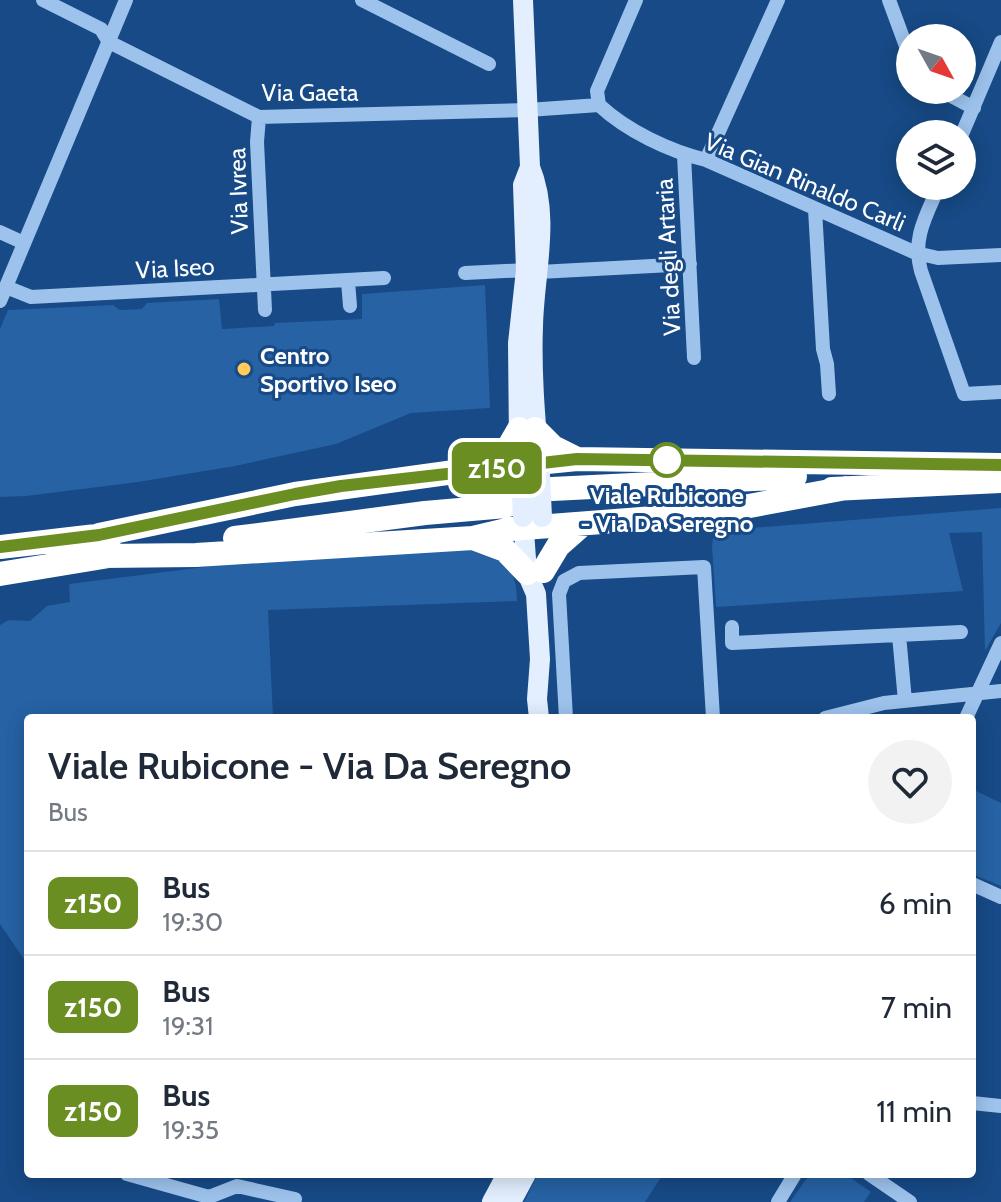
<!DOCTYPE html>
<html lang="it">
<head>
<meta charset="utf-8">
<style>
  :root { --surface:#fff; --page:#f2f2f3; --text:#1f2937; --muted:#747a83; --line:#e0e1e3 }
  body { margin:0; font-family:Cabin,sans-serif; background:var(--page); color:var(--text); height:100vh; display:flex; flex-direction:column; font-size:30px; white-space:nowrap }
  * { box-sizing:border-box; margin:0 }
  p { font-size:26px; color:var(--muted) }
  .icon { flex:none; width:44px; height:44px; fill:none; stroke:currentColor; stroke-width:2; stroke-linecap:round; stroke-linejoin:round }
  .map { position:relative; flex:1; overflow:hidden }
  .sheet { position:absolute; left:24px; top:714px; width:952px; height:464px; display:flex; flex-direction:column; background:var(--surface); border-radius:8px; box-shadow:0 4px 20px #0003 }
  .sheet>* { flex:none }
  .badge { padding:0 16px; border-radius:12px; font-size:28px; line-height:52px }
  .needle { width:52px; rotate:130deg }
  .fabs { position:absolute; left:896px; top:24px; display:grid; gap:16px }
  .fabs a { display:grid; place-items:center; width:80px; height:80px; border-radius:50%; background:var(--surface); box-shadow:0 4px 20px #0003; font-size:40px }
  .map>.badge { position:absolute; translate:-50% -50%; box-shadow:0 0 0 4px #fff }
  .round { display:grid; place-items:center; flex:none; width:84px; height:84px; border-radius:42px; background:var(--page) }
  .head { display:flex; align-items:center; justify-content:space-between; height:136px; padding:0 24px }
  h1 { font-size:38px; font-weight:600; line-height:60px }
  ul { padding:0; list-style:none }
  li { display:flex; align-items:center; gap:24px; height:104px; padding:0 24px; border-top:2px solid var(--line) }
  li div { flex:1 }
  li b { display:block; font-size:30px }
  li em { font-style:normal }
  li .badge { min-width:88px; font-weight:700; text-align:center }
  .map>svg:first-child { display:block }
  .green { fill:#2662a4 }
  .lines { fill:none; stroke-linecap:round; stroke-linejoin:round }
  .minor { stroke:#9dc3ed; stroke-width:14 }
  .major { stroke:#e3efff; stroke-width:20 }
  .highway { stroke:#fff; stroke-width:24 }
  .major-bridge { stroke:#e3efff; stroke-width:20 }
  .line-casing { stroke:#fff; stroke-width:18 }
  .line { stroke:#6b8e23; stroke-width:12 }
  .poi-dot { fill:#ffcb59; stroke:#174a86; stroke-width:3 }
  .stop-dot { fill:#fff; stroke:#6b8e23; stroke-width:4 }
  .labels { text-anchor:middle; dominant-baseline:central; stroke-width:6; stroke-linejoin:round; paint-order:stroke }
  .street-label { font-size:24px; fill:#fff; stroke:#174a86 }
  .poi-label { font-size:24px; font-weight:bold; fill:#fff; stroke:#174a86; text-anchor:start }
  .stop-label { font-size:24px; font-weight:bold; fill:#fff; stroke:#174a86 }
</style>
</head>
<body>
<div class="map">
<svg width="1001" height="1202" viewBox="0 0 1001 1202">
  <rect width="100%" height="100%" fill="#174a86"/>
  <path class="green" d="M485 285 490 408 411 413 336 444 235 466 138 482 26 496 0 497V329L8 310 113 305 120 310 142 309 147 303 219 299 222 329 274 326 275 323 362 319V294Z
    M1001 508V623L985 651 982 532 949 533 963 591 716 607 712 546 714 531Z
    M463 548C498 553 517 563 517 601L268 610 273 718H28V965L0 924V625L9 620 30 621 47 606 70 602 69 584 268 559Z
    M972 789 1001 803V886L972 874Z
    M538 1174H663L645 1202H524Z
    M810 1174H845L871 1192 864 1202H790Z"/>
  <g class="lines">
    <path class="minor" d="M43 0 101 29 109 42 259 117 528 110 599 105
      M362 0 489 64
      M636 0 597 91 599 105C627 131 669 151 706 160L916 253 938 258 1001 255
      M889 0 910 57
      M940 90 974 108
      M259 117 257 142 265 310
      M962 134 1001 42
      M684 155 694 358
      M706 160 778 0
      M939 186C926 216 912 238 921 271L964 394 1001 392
      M815 209 823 349 827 364 829 394
      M0 232 24 243
      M539 272 690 264
      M465 273 526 270
      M348 281 350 306
      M6 287 31 297 384 278
      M0 301 126 0
      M732 627V643L961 632
      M899 635 905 701
      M566 718 559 594 564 581 579 573 704 567 713 718
      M825 718 884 703 1001 691
      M966 718 1001 643
      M972 884 1001 897
      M972 1103 1001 1106
      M127 1174 209 1197 237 1186 295 1199
      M869 1174 910 1202
      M778 1202 795 1174"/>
    <path class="major" d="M523 0 530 167C551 217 534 274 533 326 531 376 536 425 540 475
      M519 442 518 343 526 270 523 185 530 167
      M523 517 527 573 536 594 540 659 537 699 539 718
      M492 1202 507 1174
      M511 1202 526 1174"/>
    <path class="highway" d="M535 429 553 447 577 459
      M479 468 508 448 519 429
      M552 489 795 477
      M832 489 1001 481
      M99 535 295 494 476 469 577 459 1001 465
      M235 538 425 513 506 506
      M473 538 505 550 527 573
      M0 547 113 534
      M102 556 196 555 473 538 511 529 706 514 846 488
      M543 571 558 546 583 524
      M0 574 115 555"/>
    <path class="major-bridge" d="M521 474 523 517
      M540 475 542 517"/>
  </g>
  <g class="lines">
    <g class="line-casing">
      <path id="line" d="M0 547 99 535 295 494 341 486 577 459 1001 465"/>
    </g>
    <use href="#line" class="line"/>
  </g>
  <circle class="poi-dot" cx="244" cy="369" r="8"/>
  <circle class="stop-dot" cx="667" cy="460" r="16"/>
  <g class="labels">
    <g class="street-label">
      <text x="310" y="92">Via Gaeta</text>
      <text transform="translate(805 182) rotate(23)">Via Gian Rinaldo Carli</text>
      <text transform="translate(238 191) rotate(-92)">Via Ivrea</text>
      <text transform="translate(668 257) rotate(-93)">Via degli Artaria</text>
      <text transform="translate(175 268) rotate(-3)">Via Iseo</text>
    </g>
    <g class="poi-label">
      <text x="260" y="355">Centro<tspan x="260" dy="28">Sportivo Iseo</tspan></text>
    </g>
    <g class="stop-label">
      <text x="667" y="495">Viale Rubicone<tspan x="667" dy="28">- Via Da Seregno</tspan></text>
    </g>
  </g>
</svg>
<div class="fabs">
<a><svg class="needle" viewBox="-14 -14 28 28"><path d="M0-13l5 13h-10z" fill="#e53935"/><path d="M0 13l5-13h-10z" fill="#747a83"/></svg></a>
<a><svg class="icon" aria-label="layers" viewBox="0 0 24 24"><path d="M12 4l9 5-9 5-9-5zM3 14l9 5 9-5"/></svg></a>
</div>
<b class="badge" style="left:497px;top:468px;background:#6b8e23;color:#fff">z150</b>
<section class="sheet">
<div class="head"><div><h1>Viale Rubicone - Via Da Seregno</h1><p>Bus</p></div><a class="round"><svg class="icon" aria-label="heart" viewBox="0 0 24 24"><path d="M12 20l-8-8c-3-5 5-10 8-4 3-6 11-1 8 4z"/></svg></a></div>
<ul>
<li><span class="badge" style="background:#6b8e23;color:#fff">z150</span><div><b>Bus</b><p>19:30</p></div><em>6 min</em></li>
<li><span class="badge" style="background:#6b8e23;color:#fff">z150</span><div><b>Bus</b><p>19:31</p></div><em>7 min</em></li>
<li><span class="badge" style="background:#6b8e23;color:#fff">z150</span><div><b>Bus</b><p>19:35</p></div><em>11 min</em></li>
</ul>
</section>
</div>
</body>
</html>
